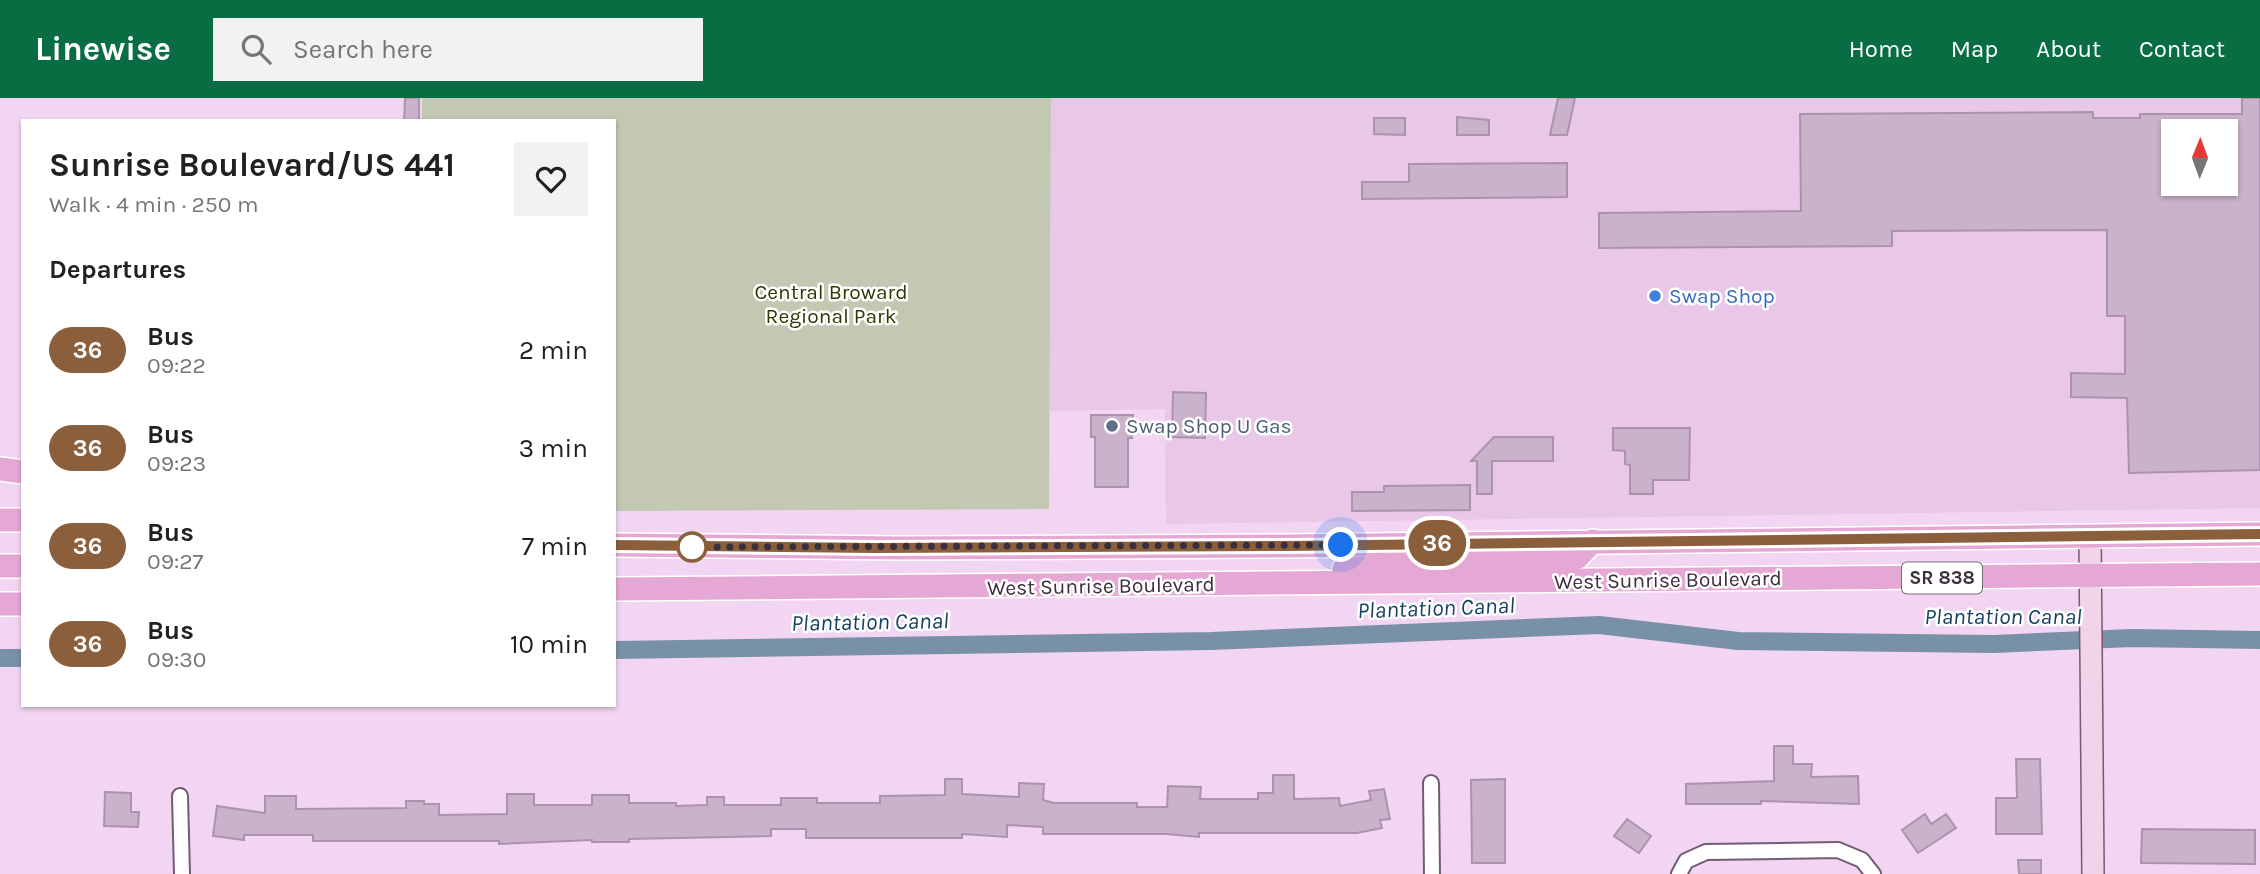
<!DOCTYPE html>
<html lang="en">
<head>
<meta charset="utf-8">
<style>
  :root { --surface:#fff; --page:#f2f2f2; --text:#202124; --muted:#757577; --accent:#096d43 }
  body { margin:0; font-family:Karla,sans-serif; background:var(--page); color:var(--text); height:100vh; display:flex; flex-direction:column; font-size:26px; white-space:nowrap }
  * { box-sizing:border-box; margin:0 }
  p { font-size:23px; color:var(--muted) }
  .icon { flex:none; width:38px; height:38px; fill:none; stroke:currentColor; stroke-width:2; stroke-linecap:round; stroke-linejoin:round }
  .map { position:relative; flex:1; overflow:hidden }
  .sheet { position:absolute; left:21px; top:21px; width:595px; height:588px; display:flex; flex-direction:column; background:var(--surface); border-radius:0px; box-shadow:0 2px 5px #0004 }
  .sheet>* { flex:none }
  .badge { padding:0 14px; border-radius:23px; font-size:24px; line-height:46px }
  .needle { width:46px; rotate:1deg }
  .buttons { position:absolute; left:2161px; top:21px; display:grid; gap:14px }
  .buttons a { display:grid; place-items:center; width:77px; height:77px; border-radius:0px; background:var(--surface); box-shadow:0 2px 5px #0004; font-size:35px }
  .you { position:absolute; width:35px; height:35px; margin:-18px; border:5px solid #fff; border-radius:50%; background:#1a73e8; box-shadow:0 0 0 10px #1a73e833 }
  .map>.badge { position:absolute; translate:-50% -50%; box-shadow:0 0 0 4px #fff }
  h2 { padding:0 28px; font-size:26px; line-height:63px }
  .round { display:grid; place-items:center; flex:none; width:74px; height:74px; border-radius:0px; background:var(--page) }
  .summary { display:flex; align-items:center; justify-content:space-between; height:119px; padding:0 28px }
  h1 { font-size:33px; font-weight:700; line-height:52px }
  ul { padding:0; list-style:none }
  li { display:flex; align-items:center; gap:21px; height:98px; padding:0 28px }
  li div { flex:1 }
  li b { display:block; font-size:26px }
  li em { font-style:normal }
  li .badge { min-width:77px; font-weight:700; text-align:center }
  header { display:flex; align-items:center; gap:42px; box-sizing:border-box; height:98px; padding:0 35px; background:var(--accent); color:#fff }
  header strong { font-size:33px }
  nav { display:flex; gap:38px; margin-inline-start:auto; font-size:24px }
  .search { width:490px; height:63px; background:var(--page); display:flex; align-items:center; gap:18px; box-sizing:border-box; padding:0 24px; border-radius:0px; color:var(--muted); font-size:26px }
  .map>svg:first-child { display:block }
  .built { fill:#e8c7e8; fill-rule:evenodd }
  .green { fill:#c2c8b2 }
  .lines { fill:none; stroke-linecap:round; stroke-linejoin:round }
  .canal { stroke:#7991a6; stroke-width:18 }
  .building { fill:#c9b2ca; stroke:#ad92ad; stroke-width:2; fill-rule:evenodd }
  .street-casing { stroke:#735b74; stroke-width:18 }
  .secondary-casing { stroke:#735b74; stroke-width:24 }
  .primary-casing { stroke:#fff; stroke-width:26 }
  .street { stroke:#fff; stroke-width:14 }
  .secondary { stroke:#f2d4ea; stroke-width:21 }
  .primary { stroke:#e5a8d4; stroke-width:23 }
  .line-casing { stroke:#fff; stroke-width:16 }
  .line { stroke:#8b5e3c; stroke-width:10 }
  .walk { stroke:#3a2f3b; stroke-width:7; stroke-dasharray:0 12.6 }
  .shop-dot { fill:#3f7fe0; stroke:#fff; stroke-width:2.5 }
  .service-dot { fill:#5c6f8a; stroke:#fff; stroke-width:2.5 }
  .stop-dot { fill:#fff; stroke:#8b5e3c; stroke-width:3.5 }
  .labels { text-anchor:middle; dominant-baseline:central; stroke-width:5; stroke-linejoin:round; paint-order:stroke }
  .shield { fill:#fff; stroke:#756d76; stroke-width:2 }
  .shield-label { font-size:19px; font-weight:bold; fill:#3a2f3b }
  .park-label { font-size:21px; fill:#303804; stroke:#fff }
  .shop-label { font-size:21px; fill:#366cbe; stroke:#fff; text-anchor:start }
  .service-label { font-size:21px; fill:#4e5e75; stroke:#fff; text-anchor:start }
  .street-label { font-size:21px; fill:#3a2f3b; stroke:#fff }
  .water-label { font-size:23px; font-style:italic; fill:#164261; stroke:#fff }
</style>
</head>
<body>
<header>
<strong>Linewise</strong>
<div class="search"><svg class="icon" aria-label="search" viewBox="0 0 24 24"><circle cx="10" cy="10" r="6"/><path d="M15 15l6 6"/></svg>Search here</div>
<nav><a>Home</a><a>Map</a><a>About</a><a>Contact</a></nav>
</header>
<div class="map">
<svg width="2260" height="776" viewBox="0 0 2260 776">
  <rect width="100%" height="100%" fill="#f2d5f2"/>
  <path class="built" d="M1051 0H2260V410L1166 426 1165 311 1050 313ZM2174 33H2226V86H2174Z"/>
  <path class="green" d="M422 0H1051L1049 411 614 413V23H422Z"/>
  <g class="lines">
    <path class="canal" d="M614 552 1211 543 1599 527 1738 543 1994 546 2132 540 2260 542
      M0 560H23"/>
  </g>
  <path class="building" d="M405 0H419V23H404Z
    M1558 0H1575L1567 37H1550Z
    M2242 0H2260V372L2129 375 2127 300 2071 299V275L2125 276V218H2107V132L1892 133V148L1599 150V115L1801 113 1800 16 2093 14V20H2140V16H2242ZM2174 33H2226V86H2174Z
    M1457 19 1489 22V37H1457Z
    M1374 20H1405V37L1374 36Z
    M1567 65V99L1362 101V84H1409V66Z
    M1173 294 1206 295 1205 340 1172 339Z
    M1091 317H1133L1132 340H1128V389H1095V339H1091Z
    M1613 330H1690L1689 382H1653V396H1630V367L1625 366V353L1613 352Z
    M1494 339H1553V363H1492V396H1477V363H1471Z
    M1470 387V412L1352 413V394H1384V388Z
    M1774 648H1793V666H1812L1811 679 1858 678 1859 706 1761 703V706H1686V686L1774 683Z
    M2016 661H2040L2042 736H1996V700H2017Z
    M1273 677H1294V701L1339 700 1340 708 1371 702 1369 693 1384 691 1390 721 1380 722 1382 730 1357 735H1199V739L1166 736H1043V729L1007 727V739L962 736V740H806V731H771V738L629 741V744H592V742L499 746V743H313V737H244V742L213 738 217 708 265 715V698H296V711L406 710V703H424V706H439V717L507 716V696H534V707H592V697H629V705H676V708L707 707V699H724V707H781V700H817V705H880V698L945 697V681H962V696L1019 699V685L1044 686 1043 702 1054 705H1137V709H1167L1168 688 1201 689 1200 701H1258V695H1273Z
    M1505 681V765H1472L1471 682Z
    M105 694 131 695V714H139L138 729 104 728Z
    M1925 716 1931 726 1946 716 1956 730 1918 755 1902 732Z
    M1627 721 1651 738 1639 755 1614 738Z
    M2142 731 2255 732V766L2141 765Z
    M2018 762H2041V776H2019Z"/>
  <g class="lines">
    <g class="street-casing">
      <path id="street" d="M1431 685 1432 776
        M180 698 182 776
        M1679 776 1686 763 1706 754 1838 752 1862 762 1873 776"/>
    </g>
    <g class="secondary-casing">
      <path id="secondary" d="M2090 438 2093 776"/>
    </g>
    <g class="primary-casing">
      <path id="primary" d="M0 371 23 374
        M0 422H23
        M614 447 901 450 1288 448 2260 436
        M0 468H23
        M1344 471 1568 463 1578 459 1593 443
        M614 491 2260 476
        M0 506H23"/>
    </g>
    <use href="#street" class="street"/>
    <use href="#secondary" class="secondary"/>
    <use href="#primary" class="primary"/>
  </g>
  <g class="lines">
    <g class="line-casing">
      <path id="line" d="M614 447 875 450 1288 448 2260 436"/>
    </g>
    <use href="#line" class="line"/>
    <path class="walk" d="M692 449 1341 447"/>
  </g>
  <circle class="shop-dot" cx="1655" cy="198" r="7"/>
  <circle class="service-dot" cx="1112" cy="328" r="7"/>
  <circle class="stop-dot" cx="692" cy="449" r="14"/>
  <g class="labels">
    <rect class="shield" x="1902" y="464.5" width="80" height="31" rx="5"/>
    <g class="shield-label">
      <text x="1942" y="480">SR 838</text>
    </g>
    <g class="park-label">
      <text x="831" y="194">Central Broward<tspan x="831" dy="24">Regional Park</tspan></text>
    </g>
    <g class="shop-label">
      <text x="1669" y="198">Swap Shop</text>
    </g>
    <g class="service-label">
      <text x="1126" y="328">Swap Shop U Gas</text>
    </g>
    <g class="street-label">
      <text transform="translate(1668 482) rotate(-1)">West Sunrise Boulevard</text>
      <text transform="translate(1101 488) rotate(-1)">West Sunrise Boulevard</text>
    </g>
    <g class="water-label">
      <text transform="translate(1436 510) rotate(-2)">Plantation Canal</text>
      <text x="2003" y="518">Plantation Canal</text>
      <text transform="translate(870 524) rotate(-1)">Plantation Canal</text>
    </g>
  </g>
</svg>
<div class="buttons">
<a><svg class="needle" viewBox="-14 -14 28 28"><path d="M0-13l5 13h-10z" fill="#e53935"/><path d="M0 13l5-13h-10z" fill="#757577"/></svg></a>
</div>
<div class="you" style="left:1341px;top:447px"></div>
<b class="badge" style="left:1437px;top:445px;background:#8b5e3c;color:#fff">36</b>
<section class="sheet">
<div class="summary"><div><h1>Sunrise Boulevard/US 441</h1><p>Walk · 4 min · 250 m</p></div><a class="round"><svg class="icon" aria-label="heart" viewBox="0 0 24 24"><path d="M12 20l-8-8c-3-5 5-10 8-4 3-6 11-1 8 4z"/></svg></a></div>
<h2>Departures</h2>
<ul>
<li><span class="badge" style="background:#8b5e3c;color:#fff">36</span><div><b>Bus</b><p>09:22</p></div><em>2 min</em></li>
<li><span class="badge" style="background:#8b5e3c;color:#fff">36</span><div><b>Bus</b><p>09:23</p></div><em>3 min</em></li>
<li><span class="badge" style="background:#8b5e3c;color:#fff">36</span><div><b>Bus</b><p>09:27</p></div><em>7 min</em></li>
<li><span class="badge" style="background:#8b5e3c;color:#fff">36</span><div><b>Bus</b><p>09:30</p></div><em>10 min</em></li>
</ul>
</section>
</div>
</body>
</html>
